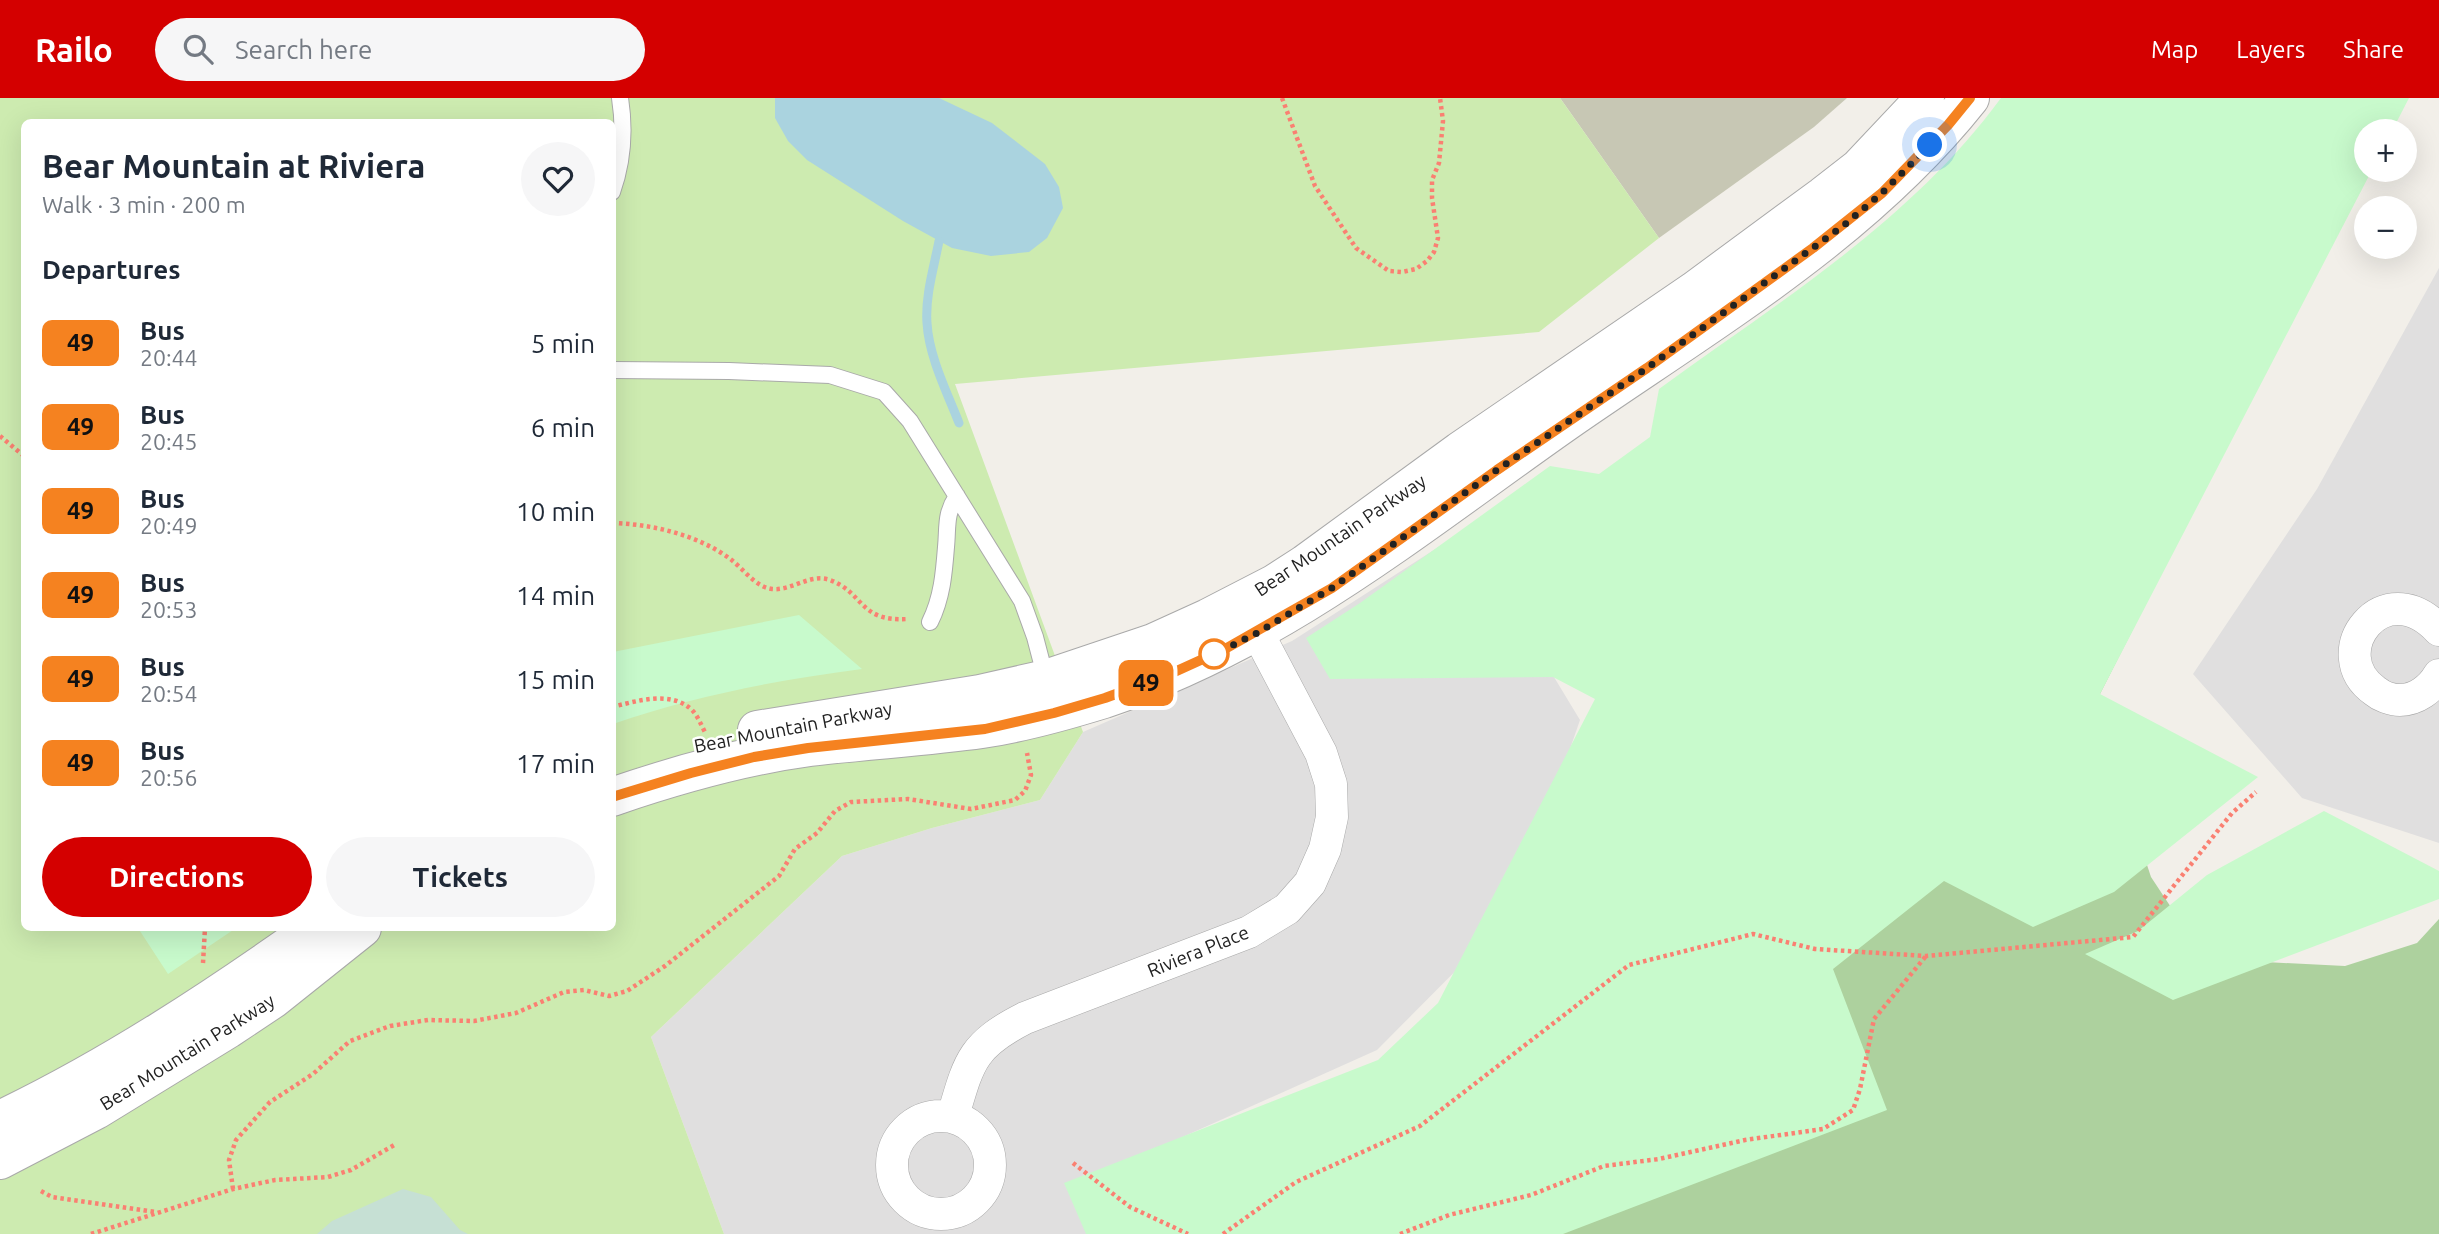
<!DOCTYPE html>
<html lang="en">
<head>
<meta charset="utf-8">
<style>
  :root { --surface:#fff; --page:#f6f6f7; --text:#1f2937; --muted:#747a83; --accent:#d40000 }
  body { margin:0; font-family:Ubuntu,sans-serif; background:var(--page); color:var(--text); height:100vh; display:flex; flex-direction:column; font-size:26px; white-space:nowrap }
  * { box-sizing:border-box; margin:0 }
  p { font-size:23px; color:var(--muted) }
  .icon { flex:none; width:38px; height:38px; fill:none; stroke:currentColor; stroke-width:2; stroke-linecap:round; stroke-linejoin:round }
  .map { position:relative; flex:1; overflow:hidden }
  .sheet { position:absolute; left:21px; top:21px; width:595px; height:812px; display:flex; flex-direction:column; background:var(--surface); border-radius:10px; box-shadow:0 7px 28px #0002 }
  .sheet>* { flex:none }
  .badge { padding:0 14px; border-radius:10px; font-size:24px; line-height:46px }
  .tools { position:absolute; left:2354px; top:21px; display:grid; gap:14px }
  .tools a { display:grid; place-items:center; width:63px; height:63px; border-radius:50%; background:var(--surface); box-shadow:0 7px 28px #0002; font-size:35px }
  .you { position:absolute; width:35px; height:35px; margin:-18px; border:5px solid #fff; border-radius:50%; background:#1a73e8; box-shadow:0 0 0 10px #1a73e833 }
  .map>.badge { position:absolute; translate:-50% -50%; box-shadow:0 0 0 4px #fff }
  h2 { padding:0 21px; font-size:26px; line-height:63px }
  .round { display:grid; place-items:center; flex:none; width:74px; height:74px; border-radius:37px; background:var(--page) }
  .overview { display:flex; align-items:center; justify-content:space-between; height:119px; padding:0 21px }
  h1 { font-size:33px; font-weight:600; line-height:52px }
  .button { display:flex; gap:14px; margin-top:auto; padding:14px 21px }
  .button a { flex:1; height:80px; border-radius:42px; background:var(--accent); color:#fff; font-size:28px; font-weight:600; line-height:80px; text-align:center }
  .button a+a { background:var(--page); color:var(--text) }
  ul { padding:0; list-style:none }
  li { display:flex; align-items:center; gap:21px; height:84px; padding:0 21px }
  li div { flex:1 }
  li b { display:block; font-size:26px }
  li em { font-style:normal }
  li .badge { min-width:77px; font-weight:700; text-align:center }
  header { display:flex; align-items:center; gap:42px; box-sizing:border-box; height:98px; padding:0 35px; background:var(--accent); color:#fff }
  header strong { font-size:33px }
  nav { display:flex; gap:38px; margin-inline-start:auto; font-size:24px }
  .search { width:490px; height:63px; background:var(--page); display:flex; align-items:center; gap:18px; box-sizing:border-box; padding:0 24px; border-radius:38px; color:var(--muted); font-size:26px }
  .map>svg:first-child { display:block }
  .residential { fill:#e0dfdf }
  .construction { fill:#c7c7b4 }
  .grass { fill:#cdebb0; fill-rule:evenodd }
  .forest { fill:#add19e }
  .wetland { fill:#c6e0d4 }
  .park { fill:#c8facc }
  .water { fill:#aad3df }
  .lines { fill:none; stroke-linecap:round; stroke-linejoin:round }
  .stream { stroke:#aad3df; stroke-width:9 }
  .service-casing { stroke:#a9a9a9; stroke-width:18 }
  .minor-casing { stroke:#a9a9a9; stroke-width:33 }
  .tertiary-casing { stroke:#a9a9a9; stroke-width:40 }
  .path { stroke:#fa8072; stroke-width:4.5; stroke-dasharray:3.5 3.5; stroke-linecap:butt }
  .service { stroke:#fff; stroke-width:16 }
  .minor { stroke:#fff; stroke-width:32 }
  .tertiary { stroke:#fff; stroke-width:38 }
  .line-casing { stroke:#fff; stroke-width:16 }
  .line { stroke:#f58220; stroke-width:10 }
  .walk { stroke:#222; stroke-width:7; stroke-dasharray:0 12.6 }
  .stop-dot { fill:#fff; stroke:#f58220; stroke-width:3.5 }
  .labels { text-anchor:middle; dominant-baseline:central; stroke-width:5; stroke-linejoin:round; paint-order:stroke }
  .street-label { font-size:19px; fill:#222; stroke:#fff }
</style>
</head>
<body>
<header>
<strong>Railo</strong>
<div class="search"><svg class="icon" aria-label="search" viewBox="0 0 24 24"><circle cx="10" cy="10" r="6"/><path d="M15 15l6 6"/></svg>Search here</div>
<nav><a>Map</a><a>Layers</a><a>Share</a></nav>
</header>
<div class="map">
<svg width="2439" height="1136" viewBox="0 0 2439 1136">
  <rect width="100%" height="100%" fill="#f2efe9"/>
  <path class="residential" d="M2439 170V745L2302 700 2193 576 2317 391Z
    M1465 432 1580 622 1513 815 1377 952 1129 1063 1109 1136H724L651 939 842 758 932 730 1040 702 1083 634 1292 543Z"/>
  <path class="construction" d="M1560 0H1847L1814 29 1659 140Z"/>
  <path class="grass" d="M0 0H1560L1659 140 1539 234 955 286 1083 634 1040 702 932 730 842 758 651 939 724 1136H0ZM24 24H612V830H24Z"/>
  <path class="forest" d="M2366 33V72L2100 596 2103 634 2151 779 2190 838 2265 864 2345 868 2417 845 2439 821V1136H1242Z"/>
  <path class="wetland" d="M403 1091 431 1099 460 1132 468 1136H317L332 1123Z"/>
  <path class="park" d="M2001 0H2409L2392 33H2366V72H2372L2100 596 2258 679 2114 794 2033 829 1944 783 1833 871 1887 1012 1563 1136H1086L1064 1085 1378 962 1438 905 1595 601 1553 579 1330 581 1306 540 1360 505 1550 368 1599 376 1650 339 1659 291C1780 203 1911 123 2001 0Z
    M799 517 862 571C777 582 694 598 613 626V554Z
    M2324 713 2439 773V801L2173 902 2085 856 2138 833 2207 777Z
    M138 830H236L168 876Z"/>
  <path class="water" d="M775 0H939L992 25 1045 66 1059 89 1063 110 1047 140 1029 154 991 158 952 150 903 123 807 62 788 43 775 20Z"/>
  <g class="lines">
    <path class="stream" d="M939 143C934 169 925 198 927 225 929 259 947 294 959 325"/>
    <g class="service-casing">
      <path id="service" d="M612 94C623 63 625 32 620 0
        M612 272 729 273 830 277 884 294 910 323 1022 503 1035 539 1046 581
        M930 524C942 500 944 475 946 449 948 428 945 416 957 398"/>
    </g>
    <g class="minor-casing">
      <path id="minor" d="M2439 532C2383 472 2322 556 2375 593 2381 598 2391 602 2400 602 2416 602 2431 591 2439 577
        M892 1067a49 49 0 1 1 98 0a49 49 0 1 1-98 0Z
        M953 1018C969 963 972 947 1025 920L1249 834 1287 811 1310 785 1325 751 1332 719 1331 686 1321 655 1245 511"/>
    </g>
    <g class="tertiary-casing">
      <path id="tertiary" d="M757 632 980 596 1046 581 1153 545 1208 520 1274 486 1305 466 1460 353 1694 193 1823 98 1859 70 1925 0
        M612 699C676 677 743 658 810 649 867 642 925 639 982 631 1023 625 1065 613 1104 601 1281 542 1417 428 1567 323 1708 225 1862 136 1970 0
        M0 1022C111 969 214 901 314 830
        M0 1062 96 1012 228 931 273 901 362 830"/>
    </g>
    <path class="path" d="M1282 0 1315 88 1356 150 1389 173 1402 174 1416 171 1427 163 1434 154 1438 140 1432 100V82L1439 65 1443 23 1440 0
      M0 338 24 358
      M612 425C652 426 697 437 729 460 743 470 755 489 772 491 792 493 810 475 830 482 865 495 858 524 908 521
      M612 609C637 603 671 592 692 612 698 618 702 629 706 636
      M203 865 205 830
      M1073 1065 1130 1109 1188 1136
      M233 1091 229 1062 236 1042 270 1004 313 976 350 943 390 928 428 922 474 923 516 915 564 894 584 892 609 898 627 893 665 868 779 778 795 751 817 735 835 713 851 704 908 701 971 711 1015 702 1025 693 1031 677 1027 655
      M41 1093 52 1099 156 1114
      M91 1136 233 1091 275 1082 328 1079 351 1072 396 1046
      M1223 1136 1296 1084 1420 1028 1629 867 1753 836 1815 851 1926 858 2133 839 2232 715 2256 694
      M1400 1136 1449 1117 1531 1097 1604 1068 1659 1061 1745 1042 1823 1031 1853 1012 1860 991 1874 921 1926 858"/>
    <use href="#service" class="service"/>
    <use href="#minor" class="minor"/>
    <use href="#tertiary" class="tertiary"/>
  </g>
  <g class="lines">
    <g class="line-casing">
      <path id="line" d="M612 699 691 675 754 659 808 650 985 631 1054 615 1105 600 1170 576 1225 551 1332 490 1497 372 1647 270 1813 150 1882 95 1948 27 1970 0"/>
    </g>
    <use href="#line" class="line"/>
    <path class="walk" d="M1214 556 1207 560 1257 535 1332 490 1497 372 1647 270 1843 128 1882 95 1930 47"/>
  </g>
  <circle class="stop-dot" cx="1214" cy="556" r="14"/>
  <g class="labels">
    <g class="street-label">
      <text transform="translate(1340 437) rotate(-34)">Bear Mountain Parkway</text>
      <text transform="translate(793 629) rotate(-11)">Bear Mountain Parkway</text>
      <text transform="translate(1198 853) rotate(-22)">Riviera Place</text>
      <text transform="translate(187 954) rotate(-32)">Bear Mountain Parkway</text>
    </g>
  </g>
</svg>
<div class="tools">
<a>+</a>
<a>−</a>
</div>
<div class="you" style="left:1930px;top:47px"></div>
<b class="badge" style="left:1146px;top:585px;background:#f58220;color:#111">49</b>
<section class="sheet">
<div class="overview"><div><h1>Bear Mountain at Riviera</h1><p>Walk · 3 min · 200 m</p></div><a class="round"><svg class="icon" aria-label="heart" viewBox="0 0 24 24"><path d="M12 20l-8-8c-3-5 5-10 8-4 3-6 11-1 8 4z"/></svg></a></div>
<h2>Departures</h2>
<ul>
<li><span class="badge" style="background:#f58220;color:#111">49</span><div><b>Bus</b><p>20:44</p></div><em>5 min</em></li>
<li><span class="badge" style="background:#f58220;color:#111">49</span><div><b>Bus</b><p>20:45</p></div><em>6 min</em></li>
<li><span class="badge" style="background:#f58220;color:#111">49</span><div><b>Bus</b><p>20:49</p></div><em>10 min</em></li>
<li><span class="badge" style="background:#f58220;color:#111">49</span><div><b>Bus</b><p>20:53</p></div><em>14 min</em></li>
<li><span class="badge" style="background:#f58220;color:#111">49</span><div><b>Bus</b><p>20:54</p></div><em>15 min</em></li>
<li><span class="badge" style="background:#f58220;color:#111">49</span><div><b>Bus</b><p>20:56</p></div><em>17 min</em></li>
</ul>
<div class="button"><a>Directions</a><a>Tickets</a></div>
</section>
</div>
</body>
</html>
